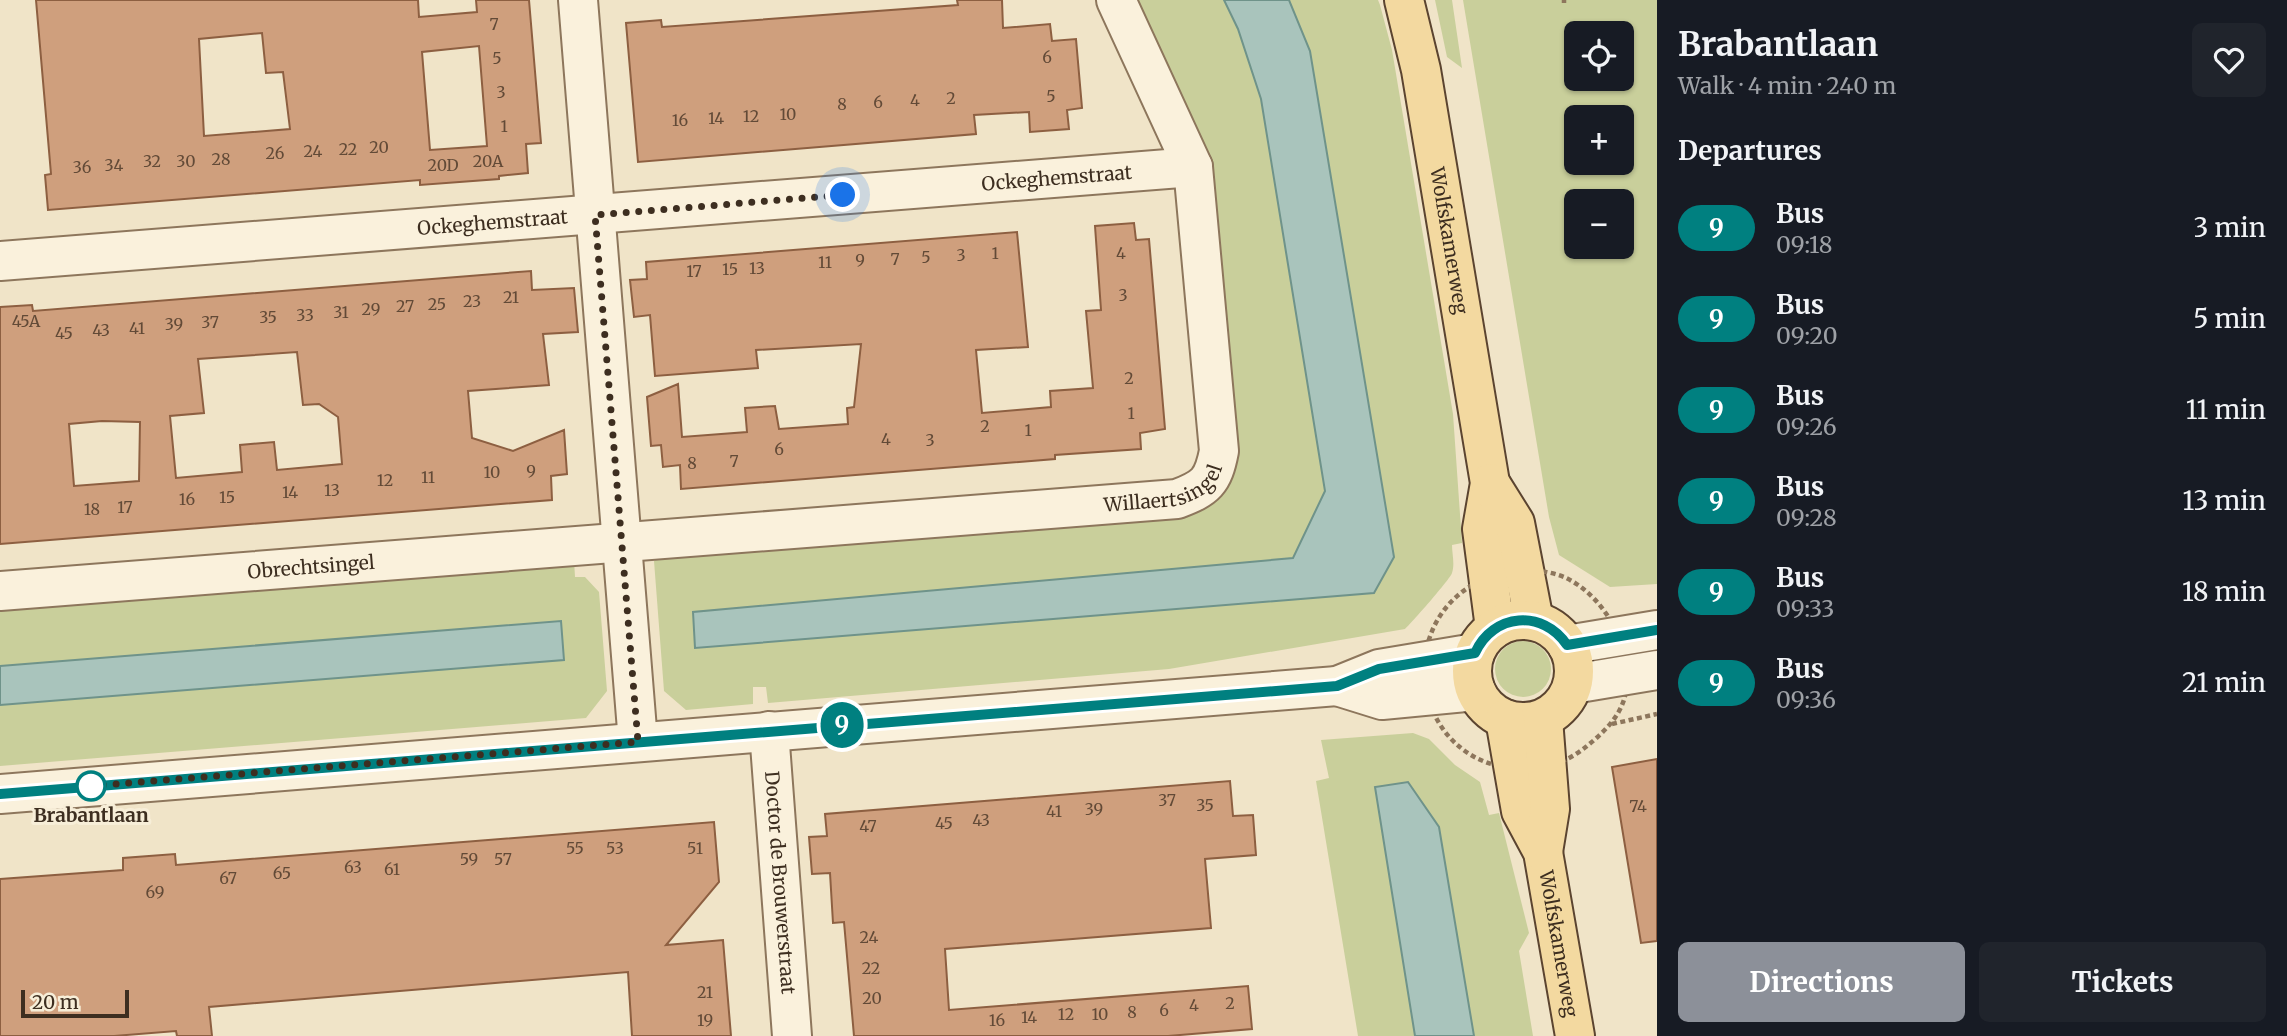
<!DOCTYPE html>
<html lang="en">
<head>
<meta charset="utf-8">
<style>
  :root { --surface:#171b24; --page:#20242c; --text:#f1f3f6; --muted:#9ea1a6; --accent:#8c9099 }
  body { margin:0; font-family:Merriweather,serif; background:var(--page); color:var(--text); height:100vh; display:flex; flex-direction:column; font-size:26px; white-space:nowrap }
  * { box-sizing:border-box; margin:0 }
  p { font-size:23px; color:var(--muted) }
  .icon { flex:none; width:38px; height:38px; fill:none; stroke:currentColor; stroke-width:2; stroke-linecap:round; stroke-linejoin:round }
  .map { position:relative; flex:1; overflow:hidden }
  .drawer { display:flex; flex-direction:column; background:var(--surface); width:630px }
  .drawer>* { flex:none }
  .badge { padding:0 14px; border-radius:23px; font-size:24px; line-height:46px }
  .controls { position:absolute; left:1564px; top:21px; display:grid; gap:14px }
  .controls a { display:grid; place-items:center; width:70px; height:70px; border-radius:10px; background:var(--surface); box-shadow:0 2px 5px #0004; font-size:35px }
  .scale { position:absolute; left:21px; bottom:18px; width:108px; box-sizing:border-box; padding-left:7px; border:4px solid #3d2e20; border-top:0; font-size:19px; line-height:24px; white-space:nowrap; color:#3d2e20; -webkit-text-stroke:5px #f7eed8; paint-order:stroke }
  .you { position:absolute; width:35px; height:35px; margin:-18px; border:5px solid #fff; border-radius:50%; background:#1a73e8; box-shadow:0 0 0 10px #1a73e833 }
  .map>.badge { position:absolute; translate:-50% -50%; box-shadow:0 0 0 4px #fff }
  h2 { padding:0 21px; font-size:26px; line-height:63px }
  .round { display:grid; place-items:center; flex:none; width:74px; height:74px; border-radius:10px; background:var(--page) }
  .summary { display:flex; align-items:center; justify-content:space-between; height:119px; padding:0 21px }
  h1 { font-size:33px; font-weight:700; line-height:52px }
  .action { display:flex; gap:14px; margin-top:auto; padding:14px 21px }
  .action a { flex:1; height:80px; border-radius:10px; background:var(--accent); color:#fff; font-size:28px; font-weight:700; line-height:80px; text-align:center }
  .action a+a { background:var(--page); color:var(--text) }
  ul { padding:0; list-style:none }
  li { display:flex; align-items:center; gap:21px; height:91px; padding:0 21px }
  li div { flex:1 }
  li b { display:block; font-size:26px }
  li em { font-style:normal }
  li .badge { min-width:77px; font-weight:700; text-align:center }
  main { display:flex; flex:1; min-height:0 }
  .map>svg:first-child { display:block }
  .green { fill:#c9cf9b; fill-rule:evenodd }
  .water { fill:#a9c4bc; stroke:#6f938a; stroke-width:2 }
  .building { fill:#cf9f7d; stroke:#8d5f41; stroke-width:2; fill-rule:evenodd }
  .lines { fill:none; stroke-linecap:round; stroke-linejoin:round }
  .minor-casing { stroke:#8d765c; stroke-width:42 }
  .major-casing { stroke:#5b4430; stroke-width:42 }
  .path { stroke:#8d765c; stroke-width:4.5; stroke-dasharray:5 3.5; stroke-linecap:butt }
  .minor { stroke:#faf1dc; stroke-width:38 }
  .major { stroke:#f3d9a0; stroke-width:38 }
  .line-casing { stroke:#fff; stroke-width:16 }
  .line { stroke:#008080; stroke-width:10 }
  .walk { stroke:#3d2e20; stroke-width:7; stroke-dasharray:0 12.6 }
  .stop-dot { fill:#fff; stroke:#008080; stroke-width:3.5 }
  .labels { text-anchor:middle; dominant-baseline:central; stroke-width:6; stroke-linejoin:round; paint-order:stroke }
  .number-label { font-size:16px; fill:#624a37 }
  .street-label { font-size:19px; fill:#3d2e20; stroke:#f7eed8 }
  .stop-label { font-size:19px; font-weight:bold; fill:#3d2e20; stroke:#f7eed8 }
</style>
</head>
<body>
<main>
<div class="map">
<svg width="1657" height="1036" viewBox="0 0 1657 1036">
  <rect width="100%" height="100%" fill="#f0e4c8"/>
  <path class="green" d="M1132 0H1224L1238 29 1261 99 1325 491 1293 558 693 612 695 647 1374 593 1394 557 1310 51 1289 0H1378L1380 5 1392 50 1453 414 1462 543 1452 545C1452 554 1455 564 1452 573 1451 578 1410 625 1405 629L1169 669 768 703 766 687H753V704L686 710 664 691 654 561 664 554 1211 502 1213 191Z
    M1435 0H1452L1462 68 1447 57Z
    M1463 0H1657V584L1610 587 1559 555 1549 517ZM1577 33H1622V79H1577ZM1577 117H1622V163H1577ZM1577 201H1622V247H1577Z
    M574 560 575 577H585L599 592 607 691 586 718 0 766V705L563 660 561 621 0 666V606Z
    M1495 669a28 28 0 1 1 56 0a28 28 0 1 1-56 0Z
    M1413 733 1429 739 1455 765 1480 782 1489 815 1499 813 1529 933 1519 951 1533 1036H1474L1439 827 1408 782 1375 788 1415 1036H1358L1316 781 1329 778 1321 740Z"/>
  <path class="water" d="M1224 0H1289L1310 51 1394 557 1374 593 695 648 693 612 1293 558 1325 491 1261 99 1238 29Z
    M561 621 564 660 0 705V666Z
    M1408 782 1439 827 1474 1036H1415L1375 787Z"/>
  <path class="building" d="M36 0H418L419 17 477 12 476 0H529L541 143 526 144 528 173 499 176V179L420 185V180L48 210 45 175 51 174ZM262 33 266 73 283 72 290 129 204 136 199 39ZM479 46 487 146 430 150 422 52Z
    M957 0H1002L1003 28 1050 24 1052 41 1076 39 1082 108 1067 110 1069 129 1030 132 1029 112 974 115 976 134 638 162 626 23 661 20 662 27 958 5Z
    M1134 223 1136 240 1149 239 1165 429 1140 433 1141 449 1055 455V459L681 489 680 465 663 467 661 445 651 446 647 397 678 384 682 437 747 432 745 408 775 406 779 429 848 424 847 408 854 407 861 344 756 350 758 368 655 376 650 315 634 317 630 280 647 279 646 262 1017 232 1028 347 976 350 982 413 1017 410 1051 407 1050 391 1093 388 1086 311 1101 310 1095 226Z
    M531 271 532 290 574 288 578 332 543 334 549 385 468 391 472 438 513 451 564 430 567 474 551 476 552 500 0 544V307L32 305 33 311ZM297 352 303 405 319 404 338 417 342 464 277 470 274 442 240 445 242 472 176 478 170 416 204 413 198 359ZM102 421 140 422 139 481 74 486 69 424Z
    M1657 759V941L1641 943 1612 767Z
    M1230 781 1233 816 1253 815 1256 855 1205 859 1211 928 945 949 949 1010 1248 986 1252 1029 1168 1036H854L844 922 833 923 830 873 812 874 809 837 827 836 825 814Z
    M714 822 719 882 666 945 723 940 731 1036H632L628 972 209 1007 212 1036H177L176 1031 114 1036H0V879L123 870V858L175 854 176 865Z"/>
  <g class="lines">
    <g class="minor-casing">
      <g id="minor">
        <path d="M578 0 638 742"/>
        <path id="s1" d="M0 261 1193 167"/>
        <path id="s2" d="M0 591 1177 499C1206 488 1213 482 1219 451L1193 167 1116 0"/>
        <path d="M1567 645 1657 630"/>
        <path d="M1573 684 1657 670"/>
        <path d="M1337 686 1382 700 1476 691"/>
        <path id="s3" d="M769 731 792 1036"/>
        <path d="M0 794 1337 686 1379 669 1475 653"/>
      </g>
    </g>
    <g class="major-casing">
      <g id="major">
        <path id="s4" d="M1404 0 1421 70 1490 483 1482 529 1495 628"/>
        <path d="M1490 483 1515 523 1534 621"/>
        <circle cx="1523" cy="671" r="51"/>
        <path id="s5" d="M1505 719 1521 811 1543 852 1575 1036"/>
        <path d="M1543 852 1550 809 1543 719"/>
      </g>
    </g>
    <path class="path" d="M1564 0V3
      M1517 569C1533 570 1549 571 1564 577 1606 596 1635 651 1625 696 1620 717 1603 733 1587 746 1571 759 1550 769 1529 769 1403 773 1381 592 1517 569Z
      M1612 724 1657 714"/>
    <use href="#minor" class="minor"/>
    <use href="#major" class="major"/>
  </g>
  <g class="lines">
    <g class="line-casing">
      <path id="line" d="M0 794 1337 686 1379 669 1475 653C1493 613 1543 609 1567 645L1657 630"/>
    </g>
    <use href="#line" class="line"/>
    <path class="walk" d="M91 786 638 742 595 215 843 195"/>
  </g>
  <circle class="stop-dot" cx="91" cy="786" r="14"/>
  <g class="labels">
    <g class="number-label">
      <text x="494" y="24">7</text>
      <text x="1047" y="57">6</text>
      <text x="497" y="58">5</text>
      <text x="501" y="92">3</text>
      <text x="1051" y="96">5</text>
      <text x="951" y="98">2</text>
      <text x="915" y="100">4</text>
      <text x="878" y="102">6</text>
      <text x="842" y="104">8</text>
      <text x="788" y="114">10</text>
      <text x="751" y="116">12</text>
      <text x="716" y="118">14</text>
      <text x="680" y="120">16</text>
      <text x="504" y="126">1</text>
      <text x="379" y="147">20</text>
      <text x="348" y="149">22</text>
      <text x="313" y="151">24</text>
      <text x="275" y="153">26</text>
      <text x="221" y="159">28</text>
      <text x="152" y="161">32</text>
      <text x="186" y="161">30</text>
      <text x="488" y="161">20A</text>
      <text x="114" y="165">34</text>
      <text x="443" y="165">20D</text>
      <text x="82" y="167">36</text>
      <text x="995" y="253">1</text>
      <text x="1121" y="253">4</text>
      <text x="961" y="255">3</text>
      <text x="926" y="257">5</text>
      <text x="895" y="259">7</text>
      <text x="860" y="260">9</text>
      <text x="825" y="262">11</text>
      <text x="757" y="268">13</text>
      <text x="730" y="269">15</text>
      <text x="694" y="271">17</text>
      <text x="1123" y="295">3</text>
      <text x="511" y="297">21</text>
      <text x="472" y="301">23</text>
      <text x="437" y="304">25</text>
      <text x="405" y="306">27</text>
      <text x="371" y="309">29</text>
      <text x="341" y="312">31</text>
      <text x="305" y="315">33</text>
      <text x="268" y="317">35</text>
      <text x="26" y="321">45A</text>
      <text x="210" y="322">37</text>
      <text x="174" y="324">39</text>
      <text x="137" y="328">41</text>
      <text x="101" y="330">43</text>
      <text x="64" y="333">45</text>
      <text x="1129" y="378">2</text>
      <text x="1131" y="413">1</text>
      <text x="985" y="426">2</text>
      <text x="1028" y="430">1</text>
      <text x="886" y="439">4</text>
      <text x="930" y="440">3</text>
      <text x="779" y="449">6</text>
      <text x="734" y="461">7</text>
      <text x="692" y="463">8</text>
      <text x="531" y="471">9</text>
      <text x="492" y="472">10</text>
      <text x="428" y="477">11</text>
      <text x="385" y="480">12</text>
      <text x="332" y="490">13</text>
      <text x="290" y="492">14</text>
      <text x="227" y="497">15</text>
      <text x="187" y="499">16</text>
      <text x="125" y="507">17</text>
      <text x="92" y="509">18</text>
      <text x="1167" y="800">37</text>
      <text x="1205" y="805">35</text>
      <text x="1638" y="806">74</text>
      <text x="1094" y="809">39</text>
      <text x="1054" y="811">41</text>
      <text x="981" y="820">43</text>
      <text x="944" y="823">45</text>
      <text x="868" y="826">47</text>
      <text x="575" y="848">55</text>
      <text x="615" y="848">53</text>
      <text x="695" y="848">51</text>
      <text x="469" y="859">59</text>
      <text x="503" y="859">57</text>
      <text x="353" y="867">63</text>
      <text x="392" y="869">61</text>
      <text x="282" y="873">65</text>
      <text x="228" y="878">67</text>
      <text x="155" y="892">69</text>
      <text x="869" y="937">24</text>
      <text x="871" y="968">22</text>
      <text x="705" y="992">21</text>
      <text x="872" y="998">20</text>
      <text x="1230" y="1003">2</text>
      <text x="1194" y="1005">4</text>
      <text x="1164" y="1010">6</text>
      <text x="1132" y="1012">8</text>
      <text x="1066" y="1014">12</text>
      <text x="1100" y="1014">10</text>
      <text x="1029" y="1017">14</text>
      <text x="705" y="1020">19</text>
      <text x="997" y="1020">16</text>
    </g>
    <g class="street-label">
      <text stroke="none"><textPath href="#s1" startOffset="1060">Ockeghemstraat</textPath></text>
      <text stroke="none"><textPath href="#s1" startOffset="494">Ockeghemstraat</textPath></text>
      <text stroke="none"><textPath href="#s4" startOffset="245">Wolfskamerweg</textPath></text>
      <text stroke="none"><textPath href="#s2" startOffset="1171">Willaertsingel</textPath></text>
      <text stroke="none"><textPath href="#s2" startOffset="312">Obrechtsingel</textPath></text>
      <text stroke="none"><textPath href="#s3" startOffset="152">Doctor de Brouwerstraat</textPath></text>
      <text stroke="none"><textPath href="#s5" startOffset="233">Wolfskamerweg</textPath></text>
    </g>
    <g class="stop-label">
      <text x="91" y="815">Brabantlaan</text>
    </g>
  </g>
</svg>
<div class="controls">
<a><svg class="icon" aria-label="locate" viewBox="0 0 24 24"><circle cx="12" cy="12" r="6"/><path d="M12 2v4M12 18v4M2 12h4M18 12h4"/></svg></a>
<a>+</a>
<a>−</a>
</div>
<div class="scale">20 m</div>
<div class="you" style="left:843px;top:195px"></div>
<b class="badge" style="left:842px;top:725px;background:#008080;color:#fff">9</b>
</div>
<section class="drawer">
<div class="summary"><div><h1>Brabantlaan</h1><p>Walk · 4 min · 240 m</p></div><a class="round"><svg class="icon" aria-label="heart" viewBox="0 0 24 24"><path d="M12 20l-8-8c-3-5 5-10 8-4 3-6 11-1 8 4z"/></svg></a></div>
<h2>Departures</h2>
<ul>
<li><span class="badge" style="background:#008080;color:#fff">9</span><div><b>Bus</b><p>09:18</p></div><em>3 min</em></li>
<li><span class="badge" style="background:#008080;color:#fff">9</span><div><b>Bus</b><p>09:20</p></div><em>5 min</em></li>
<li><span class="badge" style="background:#008080;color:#fff">9</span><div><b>Bus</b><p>09:26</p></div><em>11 min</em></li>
<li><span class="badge" style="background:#008080;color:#fff">9</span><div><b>Bus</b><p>09:28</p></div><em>13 min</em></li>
<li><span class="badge" style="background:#008080;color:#fff">9</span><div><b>Bus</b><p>09:33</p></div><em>18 min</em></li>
<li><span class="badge" style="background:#008080;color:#fff">9</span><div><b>Bus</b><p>09:36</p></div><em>21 min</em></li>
</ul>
<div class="action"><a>Directions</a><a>Tickets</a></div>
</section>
</main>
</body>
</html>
